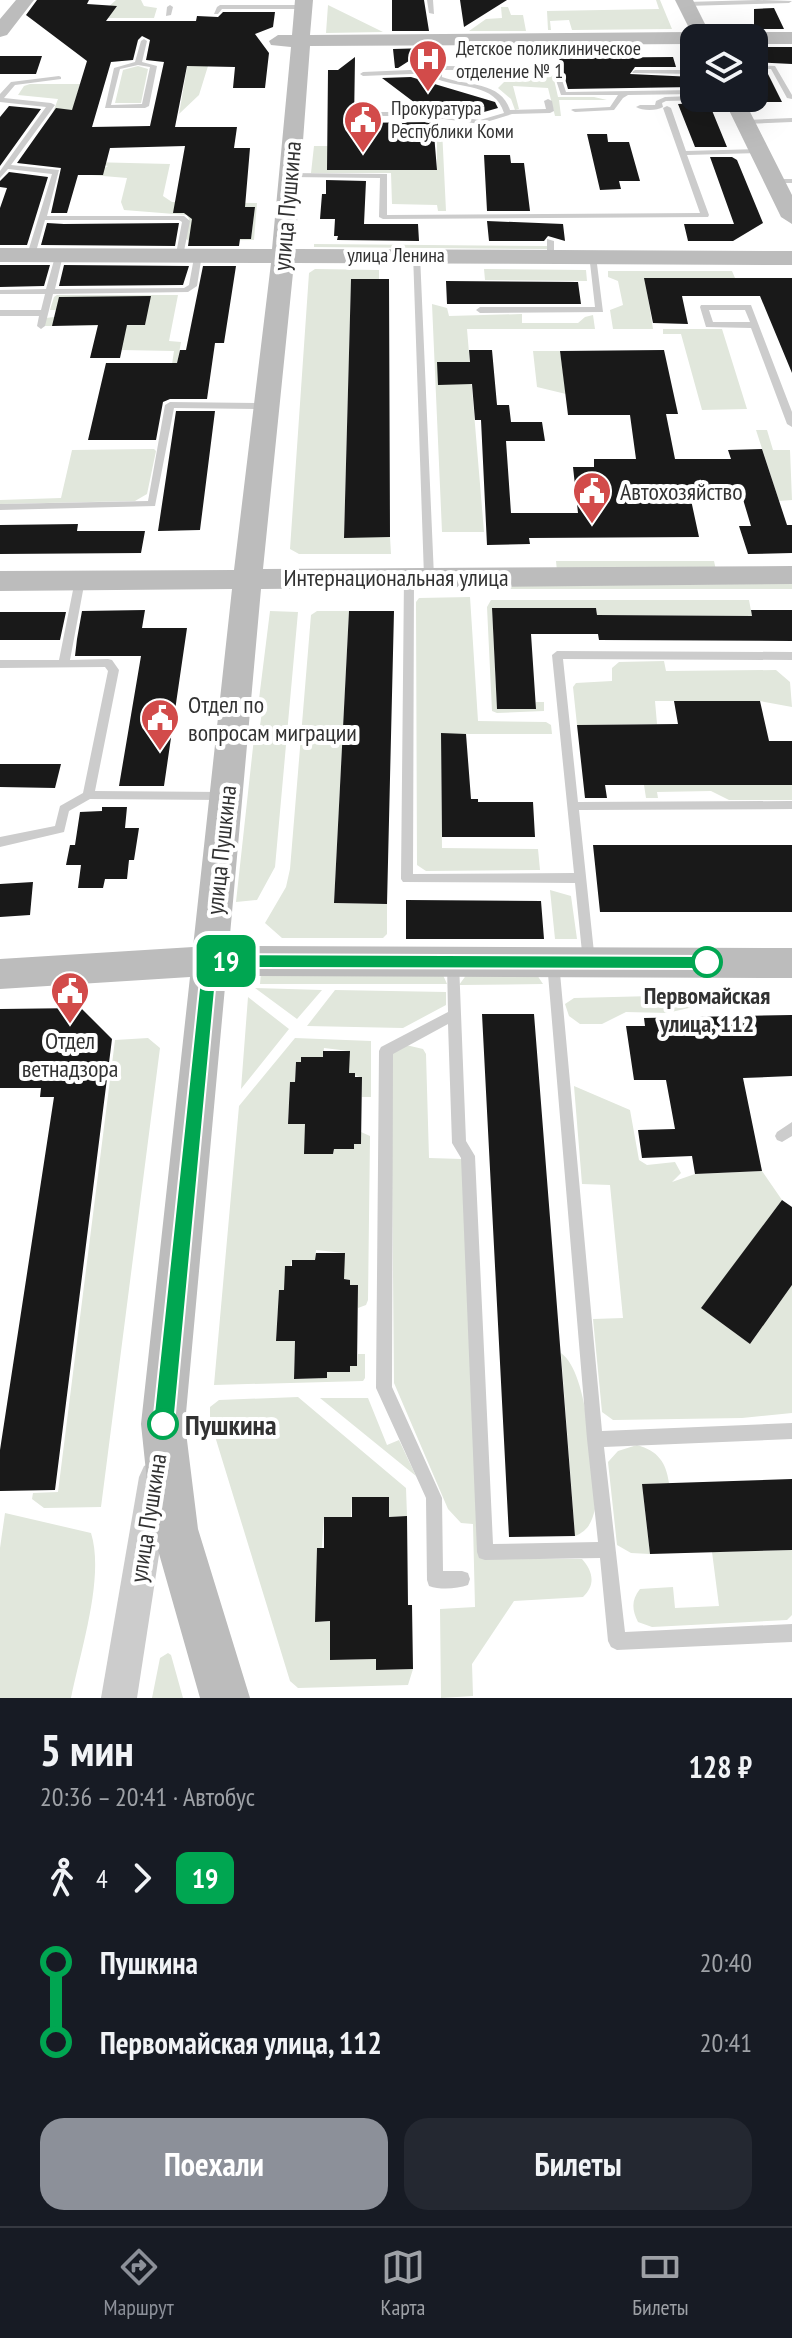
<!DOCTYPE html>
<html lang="ru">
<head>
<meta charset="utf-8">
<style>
  :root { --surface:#171b24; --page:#242831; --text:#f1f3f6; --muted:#9ea1a6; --line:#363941; --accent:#8c9099 }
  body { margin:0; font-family:"PT Sans Narrow",sans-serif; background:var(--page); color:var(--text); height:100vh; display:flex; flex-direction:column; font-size:30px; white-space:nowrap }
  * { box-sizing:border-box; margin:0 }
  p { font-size:26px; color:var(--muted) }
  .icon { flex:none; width:44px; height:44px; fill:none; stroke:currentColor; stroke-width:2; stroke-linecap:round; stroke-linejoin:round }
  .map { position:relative; height:1698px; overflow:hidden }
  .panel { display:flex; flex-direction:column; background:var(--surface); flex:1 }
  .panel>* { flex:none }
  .badge { padding:0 16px; border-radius:12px; font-size:28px; line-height:52px }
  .buttons { position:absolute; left:680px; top:24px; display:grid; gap:16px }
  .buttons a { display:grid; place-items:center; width:88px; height:88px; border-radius:16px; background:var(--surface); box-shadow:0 8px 32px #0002; font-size:40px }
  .map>.badge { position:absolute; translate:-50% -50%; box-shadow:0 0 0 4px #fff }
  .legs { display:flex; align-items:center; gap:12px; height:88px; padding:0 40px; font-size:26px }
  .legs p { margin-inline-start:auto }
  .summary { display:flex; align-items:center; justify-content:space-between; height:136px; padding:0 40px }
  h1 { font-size:44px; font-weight:700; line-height:60px }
  .cta { display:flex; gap:16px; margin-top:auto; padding:16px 40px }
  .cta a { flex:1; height:92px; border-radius:24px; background:var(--accent); color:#fff; font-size:32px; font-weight:700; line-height:92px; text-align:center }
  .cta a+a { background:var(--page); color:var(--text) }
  ul { padding:0 40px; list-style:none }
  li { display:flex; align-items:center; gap:28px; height:80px; font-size:30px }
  li i { display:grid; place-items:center; width:12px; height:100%; margin:0 10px; background:currentColor }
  li i::after { content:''; width:20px; height:20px; margin:-10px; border:6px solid; border-radius:50%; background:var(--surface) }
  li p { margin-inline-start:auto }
  li:first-child i { background:linear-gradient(#0000 50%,currentColor 0) }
  li:last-child i { background:linear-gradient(currentColor 50%,#0000 0) }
  .menu { display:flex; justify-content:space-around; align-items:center; height:112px; border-top:2px solid var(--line); background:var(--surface); font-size:22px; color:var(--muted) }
  .menu a { display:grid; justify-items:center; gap:4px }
  .menu .current { color:var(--accent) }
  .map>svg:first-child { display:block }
  .green { fill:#e1e7dc; fill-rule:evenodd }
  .building { fill:#191919; fill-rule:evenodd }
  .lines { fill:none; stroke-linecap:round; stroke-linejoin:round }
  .lane { fill:#ccc; fill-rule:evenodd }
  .street { fill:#ccc; fill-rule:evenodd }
  .secondary { fill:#bcbcbc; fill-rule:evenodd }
  .line-1 { fill:#00a651; stroke:#fff; stroke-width:2 }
  .stop-1-dot { fill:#fff; stroke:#00a651; stroke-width:4 }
  .labels { text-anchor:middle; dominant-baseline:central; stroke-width:8; stroke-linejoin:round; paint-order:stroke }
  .far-poi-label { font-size:20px; fill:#323232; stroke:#fff; text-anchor:start }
  .far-street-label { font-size:20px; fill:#323232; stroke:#fff }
  .street-label { font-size:24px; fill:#323232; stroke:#fff }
  .poi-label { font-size:24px; fill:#323232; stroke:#fff; text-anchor:start }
  .stop-label { font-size:24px; font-weight:bold; fill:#323232; stroke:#fff }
  .near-stop-label { font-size:28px; font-weight:bold; fill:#323232; stroke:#fff; text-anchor:start }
</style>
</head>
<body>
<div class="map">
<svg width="792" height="1698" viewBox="0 0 792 1698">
  <rect width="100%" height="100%" fill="#fff"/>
  <path class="green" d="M116 0H141L144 6 157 8 154 18H104L106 9Z
    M656 0H660L672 29 572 30 569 20 550 21 551 30H548L547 11 659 9Z
    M328 5 383 32 326 33Z
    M501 7H508L511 15H523L526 31H469L486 19 502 18Z
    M188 62 208 66 199 95 179 114Z
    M138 66 148 69 141 103H115L123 70Z
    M511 75H553L558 97H594L607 100H559L561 116H555L548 88 513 86 519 109 515 110 511 99 498 88Z
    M30 84H80L72 112 52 115 58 99 18 95 24 86Z
    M437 129H442L446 211H438L437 205 392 204 391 173H311L314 146H328L377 170H437Z
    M89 162 170 164 163 196 172 202 257 203 254 240 189 241 186 239 189 219 187 215 124 210 121 202 127 178 91 175 108 166ZM255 208 251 239H192Z
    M314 244 547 246V249L314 247Z
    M315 269 379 270V279L351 280 344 537H390L391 554H299L290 549 309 273Z
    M484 269 586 270 587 281 485 280Z
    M608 271H732L735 278H645L653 329H613L610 310 623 305 618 281 608 277Z
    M57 295H178L169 341 181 342 171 398H167L174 351 121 350 126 326H44L46 318 54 317 53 326 145 325 147 311 50 310 54 297Z
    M432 304 447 308 449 316 522 314V323H578L585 317 593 315 595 329H467L484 532H442Z
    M663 329H722L747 409 702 410 681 334H663Z
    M533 351H560L566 394 537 387Z
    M756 430H767L773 450H790L792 500 779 501Z
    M154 449 156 451 147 494 135 501 0 504V500L61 498 72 450Z
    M556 561H714L716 570 557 571Z
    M792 584V589H485L484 585Z
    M470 597 478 721 546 722 551 725 552 734H441L442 848 538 849 540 870 426 871 417 865 416 602 419 598Z
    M491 600H749L752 616 597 615 596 608H492L497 708 536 709V702H544V711L497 713 492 711 487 607Z
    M270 611 298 612 275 867 257 900 236 902 254 738 259 733 263 704 259 699Z
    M317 611H349L334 903 387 904V934L383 938H282L265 923 286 887 290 869 311 615Z
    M664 661 666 671 776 670 790 682 792 707 760 701H655L657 724 577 725 573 687 576 683 612 681V668L619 662Z
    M792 779V800H729L711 791 657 792 658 798H646L644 785H772Z
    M550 890 571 896 577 939H555Z
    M261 972 443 975 447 984H260Z
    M467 974 537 975 543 984 459 985Z
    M255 988 322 990 297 1019Z
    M335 990 446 992V1005L403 1028 307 1026Z
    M693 995 699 997 702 1005 667 1013 626 1012 602 1024H580L569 1016 565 1004 574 998Z
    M248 997 289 1029 241 1089Z
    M148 1038 160 1048 101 1507 44 1508 32 1499 33 1493 58 1492 115 1040Z
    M295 1038 371 1041V1097H362V1078L349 1073V1051L324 1048 323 1057H302L301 1062H296L295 1082H290L288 1123 305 1124V1154H333L334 1149H354V1144L361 1143V1132L370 1136 368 1300 366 1305 358 1308V1285H350V1280L344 1279V1253L316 1250 315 1260H292L284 1290 279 1291 276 1341H295L294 1379 326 1378 327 1372H350V1366L357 1365 358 1354H365V1378L363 1381 214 1385 239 1106Z
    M406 1045 423 1049 426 1054 429 1158 462 1159 487 1559H582C593 1571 596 1585 583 1597L514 1601 472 1664 473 1696 441 1698 440 1609 475 1607 473 1524 461 1523 448 1509 394 1383 391 1054Z
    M574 1086 630 1110 639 1160 647 1165 675 1162 681 1173 672 1182 695 1174 762 1171 782 1200 702 1308 750 1344 792 1285V1413L742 1418 613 1420 602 1412 593 1319 623 1318 610 1185 582 1184Z
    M561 1353C590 1374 592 1473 595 1509 592 1522 588 1531 575 1536Z
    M298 1397 406 1488 407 1516 389 1517V1497H352L351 1517 324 1518 316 1622 330 1621V1660L376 1659V1670L413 1669 408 1685 298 1688 290 1681 210 1420V1407L219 1400Z
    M320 1398H368L387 1445 399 1440 416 1476Z
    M637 1445C658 1451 666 1462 669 1483L642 1484 650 1554 631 1553 617 1545 608 1462 618 1451Z
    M5 1513 91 1533C105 1577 80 1652 71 1698H0V1548Z
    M792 1550V1615L787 1620 652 1627 638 1622C632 1610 631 1600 640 1589L673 1587 675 1608 719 1606 712 1552Z
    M168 1653 171 1655 183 1698H152L160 1658Z"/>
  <path class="building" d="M37 0H89L87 4 117 6 106 21H196L197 16 218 17 223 12H275L273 27 255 34 269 53 265 88H233L235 67 187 66 175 127H237L234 148H250L245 207H255L251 239H240L239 246H188L192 219 184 213H173L185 146 110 148 103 175H78L67 213H51L61 168 17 163 56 108 72 110 87 61 26 15ZM142 36 150 40 146 60 164 62 150 126 92 127 111 62 133 60 138 40Z
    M392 0H424L429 31H392Z
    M460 0H507L464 27Z
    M774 8 784 29H754V9Z
    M754 47H792V64L754 62Z
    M429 48 398 68H395L393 49Z
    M0 56H42L36 74H0Z
    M355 57 354 123 433 122 437 170H327L328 70H338Z
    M673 57 676 67H635L630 74 694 77V87L568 89 559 58Z
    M754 72H767L782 102H754Z
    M411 77 495 102 498 108 470 116 423 109 382 78Z
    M694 103V108H711L727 147H695L678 104Z
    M9 106 41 109 0 166V117Z
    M587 134H607L608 142H629L640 181H619L621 189 600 190Z
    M484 155H510L511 163H524L530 211H487Z
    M710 157H732L737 160 763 223 733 241H688L684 224H734Z
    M9 172 48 177 27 245H0V208L7 188 0 187V181Z
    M326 180 366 181 364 224H418L419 241 337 240 338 236H334L335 219H320L322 194H326Z
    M487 221 563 224 565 241 548 236 544 241H489Z
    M47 223 64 224 179 223 175 246 41 245Z
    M0 265H50L44 286 0 287Z
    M64 265 189 266 183 285 59 286Z
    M203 266H236L224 343H215L207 399H170L163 402 156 440H88L106 363H177L180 350H186Z
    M644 278H792V373L760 296H682L688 324 653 323Z
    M351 279H389L390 537 344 538Z
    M446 281 578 282 581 304H447Z
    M151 296 145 325H127L120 358H90L98 325 52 326 59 297Z
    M469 350H492L497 405H509L511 422H542L545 441H506L511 513H578L573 467H594V459H636L630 415H568L560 351 664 350 678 414H666L675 459H731L728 450 762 449 787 525H792V553L748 554 739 526H751L739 486H688L699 537 529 538 530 544 487 545 481 420H475L472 384 438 385 437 362H470Z
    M176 411H215L200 530 158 531Z
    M78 524 77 531H145L141 553 0 554V525Z
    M492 608H596L597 615 752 616 751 610H792V641L599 640 598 634H531L536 709H497Z
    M145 610 142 628H187L164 786H119L141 656H75L77 639 82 611Z
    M349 611H394L387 904 334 903Z
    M0 612H66L60 640H0Z
    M674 701H760L769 741H792V785H605L607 798H585L577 725 678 724Z
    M441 733 466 734 471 799H478V802H533L535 837H442Z
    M0 764H61L55 788 0 787Z
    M102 807H127L125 828H139L134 860H129L127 879H105L103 888H78L81 865H66L70 845H75L80 812 102 811Z
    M593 845H792V912H600Z
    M33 882 30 915 0 917V884Z
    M406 900 541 901 544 939H406Z
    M81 1008 112 1039 55 1490 0 1491V1450L54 1097H40L41 1088H0V1009Z
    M482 1014H534L575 1536 509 1537Z
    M792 1015V1076L743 1078 762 1171 695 1174 692 1156 642 1158 638 1130 675 1129 666 1080H634L626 1026H645L644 1018Z
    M323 1051H350L349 1073H355V1077H362L361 1144H354V1149H334L333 1154H304L305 1124H288L290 1082H295L296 1062H301V1057H323Z
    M782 1200 792 1207V1285L750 1344 701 1308Z
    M316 1253H345L344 1279 350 1280V1285H358L357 1366H350V1372H327V1378L294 1379 295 1341H276L279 1290H284L285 1266H292V1260H315Z
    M792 1479V1550L650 1554 642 1484Z
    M352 1497H389V1517L407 1516 408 1605H412L413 1669 376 1670V1659L330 1660V1621L315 1622 317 1548H324V1517H352Z"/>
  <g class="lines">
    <path class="lane" d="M427 0H433L434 14 429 13Z
      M758 0 792 1 789 3 686 6 683 4 686 2Z
      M170 5 173 7 171 15 166 16 167 7Z
      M220 5H303L306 7 303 9H222L218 14H214L217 7Z
      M435 38 438 40 441 66 557 67V69L555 70H442V77C466 86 501 81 510 110L546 109 544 101 548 99 552 101 554 111 550 113 512 114 480 124 423 116H373V112H423L480 120 504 113C495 83 461 89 437 79L435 73 363 76 360 74 363 72 434 69 432 40Z
      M144 39 147 41 142 62 157 66 149 106 145 108H105L114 68 135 62 141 41ZM138 65 150 67 142 104 111 105 120 69Z
      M754 65 775 66 792 95V99L787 98 771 69H754Z
      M635 70H694V74L633 73 632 72Z
      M558 75 561 77 566 92 694 90V94L628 95 623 98 614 110 575 112 571 110 573 109 610 107 618 95H561L555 77Z
      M59 76 61 77V79L15 85 4 98 51 103 55 105 11 165 59 170 47 216H184L190 221 183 256 176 254 182 222 179 220H45L35 255 31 257 27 255 52 174 8 169 0 178V171L46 107 0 102V94L11 82Z
      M694 96V98H709L706 100 666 101 662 103 663 107C657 111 642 111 636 107L640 105H655L656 101 665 97Z
      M667 106 671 108 686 151 759 149 763 151 759 153 687 155 709 215 708 217 383 219 379 217 380 178 289 177 285 175 289 173 387 174V215L700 213 663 108Z
      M792 118V122L745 124 741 122 745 120Z
      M771 179H792V183H771Z
      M547 239 554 241V258L547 256Z
      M195 252 202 254 197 286 188 292 53 294 45 326 41 329 37 326 39 316H0V310H41L45 294H0V290L46 289 56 253 63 255 55 289 184 288 189 285Z
      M413 253 420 255 434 577 429 580 424 577Z
      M589 254 596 256 603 312 480 313 476 310 480 307H595Z
      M701 305H751L792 412V427L787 424 751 328 706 327 700 307ZM709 310H745L750 322H713Z
      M170 402 267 403 272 406 267 409 174 408 155 506 0 510V504L148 501 165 405Z
      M409 574 414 577 413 874 574 873 552 655 557 651 792 652V660L563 659 578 802 790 801H792V809L579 810 595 962 594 966 589 967 584 966 583 962 575 883 403 882 401 879 404 577Z
      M80 577 85 580 70 660 108 659 112 660 119 670 95 791 223 792 229 796 223 800 90 799 69 811 64 832 0 847V837L55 826 60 806 83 793 108 671 105 667 0 668V660H59L75 580Z
      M553 957 558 958 559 962 602 1431 792 1423V1439L604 1447 625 1632 792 1624V1642L617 1650 611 1647 608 1641 600 1558 485 1560 479 1558 477 1552 461 1158 452 1143 448 1024 393 1054 392 1387 442 1498 443 1571H462L468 1573 470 1579 468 1585C457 1589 440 1590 429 1586L427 1580 426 1498 376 1388 379 1051 381 1047 448 1012 447 963 448 959 453 958 458 959 459 963 466 1141 475 1156 493 1544 598 1542 587 1439 547 962 548 958Z
      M792 1122V1136L782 1142 777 1140 775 1136 777 1132Z"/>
    <path class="street" d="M155 1461 166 1466 171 1477 137 1698H101L139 1477 144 1466Z"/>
    <path class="secondary" d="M16 0H34L7 35 0 37V19Z
      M295 0H313L310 35 691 32 675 0H693L712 38H694V44L310 46 295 249 792 251V265L294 263 263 569 792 566V584L261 589 229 946 792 948V978L226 976 185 1424 198 1529 250 1698H200L152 1529 141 1424 190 977 0 989V959L193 947 232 589 0 591V571L234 570 271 263 0 262V248L272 249 291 47 271 45 269 41 278 35H292Z
      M754 32H792V44H754V38H745Z
      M723 98H743L792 195V224L781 217Z"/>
  </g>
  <path class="line-1" d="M210 954 707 956 716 962 707 969 217 968 174 1424 171 1431 163 1434 156 1431 153 1424 202 961Z"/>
  <defs>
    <g id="hospital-pin" transform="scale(2)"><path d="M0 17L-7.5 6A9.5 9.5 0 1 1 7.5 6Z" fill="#d24b4a" stroke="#fff"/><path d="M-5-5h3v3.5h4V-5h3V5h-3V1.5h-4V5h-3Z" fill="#fff"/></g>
    <g id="civic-pin" transform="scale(2)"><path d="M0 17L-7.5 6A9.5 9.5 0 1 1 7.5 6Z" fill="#d24b4a" stroke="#fff"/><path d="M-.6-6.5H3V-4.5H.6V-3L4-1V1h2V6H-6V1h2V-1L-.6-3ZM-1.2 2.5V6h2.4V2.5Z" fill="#fff"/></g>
  </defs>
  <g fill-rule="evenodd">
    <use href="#hospital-pin" x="428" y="59"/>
    <use href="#civic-pin" x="363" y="120"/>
    <use href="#civic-pin" x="592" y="491"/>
    <use href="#civic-pin" x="160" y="718"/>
    <use href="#civic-pin" x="70" y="991"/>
  </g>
  <g class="stop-1-dot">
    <circle cx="707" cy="962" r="14"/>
    <circle cx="163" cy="1424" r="14"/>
  </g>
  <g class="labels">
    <g class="far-poi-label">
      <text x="456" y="48">Детское поликлиническое<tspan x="456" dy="23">отделение № 1</tspan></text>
      <text x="391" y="108">Прокуратура<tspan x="391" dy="23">Республики Коми</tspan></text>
    </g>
    <g class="far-street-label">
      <text x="396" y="255">улица Ленина</text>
    </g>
    <g class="street-label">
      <text transform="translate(287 206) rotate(-85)">улица Пушкина</text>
      <text x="396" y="577">Интернациональная улица</text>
      <text transform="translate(221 850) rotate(-84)">улица Пушкина</text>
      <text transform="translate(148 1518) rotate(-81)">улица Пушкина</text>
    </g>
    <g class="poi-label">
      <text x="620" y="491">Автохозяйство</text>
      <text x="188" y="704">Отдел по<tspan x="188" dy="28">вопросам миграции</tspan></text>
      <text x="70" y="1040" text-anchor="middle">Отдел<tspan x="70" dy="28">ветнадзора</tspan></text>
    </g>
    <g class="stop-label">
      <text x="707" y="995">Первомайская<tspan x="707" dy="28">улица, 112</tspan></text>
    </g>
    <g class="near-stop-label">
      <text x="185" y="1424">Пушкина</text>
    </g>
  </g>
</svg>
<div class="buttons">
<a><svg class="icon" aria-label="layers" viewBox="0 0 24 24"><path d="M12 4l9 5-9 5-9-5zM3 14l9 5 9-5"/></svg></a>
</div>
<b class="badge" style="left:226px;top:961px;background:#00a651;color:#fff">19</b>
</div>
<section class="panel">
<div class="summary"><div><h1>5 мин</h1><p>20:36 – 20:41 · Автобус</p></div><b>128 ₽</b></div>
<div class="legs"><svg class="icon" aria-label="walk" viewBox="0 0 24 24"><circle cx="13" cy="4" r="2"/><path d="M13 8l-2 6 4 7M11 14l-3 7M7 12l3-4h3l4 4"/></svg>4<svg class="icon" aria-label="forward" viewBox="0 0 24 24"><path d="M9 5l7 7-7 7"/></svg><b class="badge" style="background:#00a651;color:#fff">19</b></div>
<ul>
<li><i style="color:#00a651"></i><b>Пушкина</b><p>20:40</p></li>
<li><i style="color:#00a651"></i><b>Первомайская улица, 112</b><p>20:41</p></li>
</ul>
<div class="cta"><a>Поехали</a><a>Билеты</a></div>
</section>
<nav class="menu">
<a class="current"><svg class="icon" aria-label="directions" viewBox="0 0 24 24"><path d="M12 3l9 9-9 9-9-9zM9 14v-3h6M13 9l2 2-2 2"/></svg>Маршрут</a>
<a><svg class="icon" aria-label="map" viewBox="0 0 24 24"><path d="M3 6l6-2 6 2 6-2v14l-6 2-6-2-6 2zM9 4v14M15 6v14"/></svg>Карта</a>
<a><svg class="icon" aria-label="tickets" viewBox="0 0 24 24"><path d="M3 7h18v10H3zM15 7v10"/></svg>Билеты</a>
</nav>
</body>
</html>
